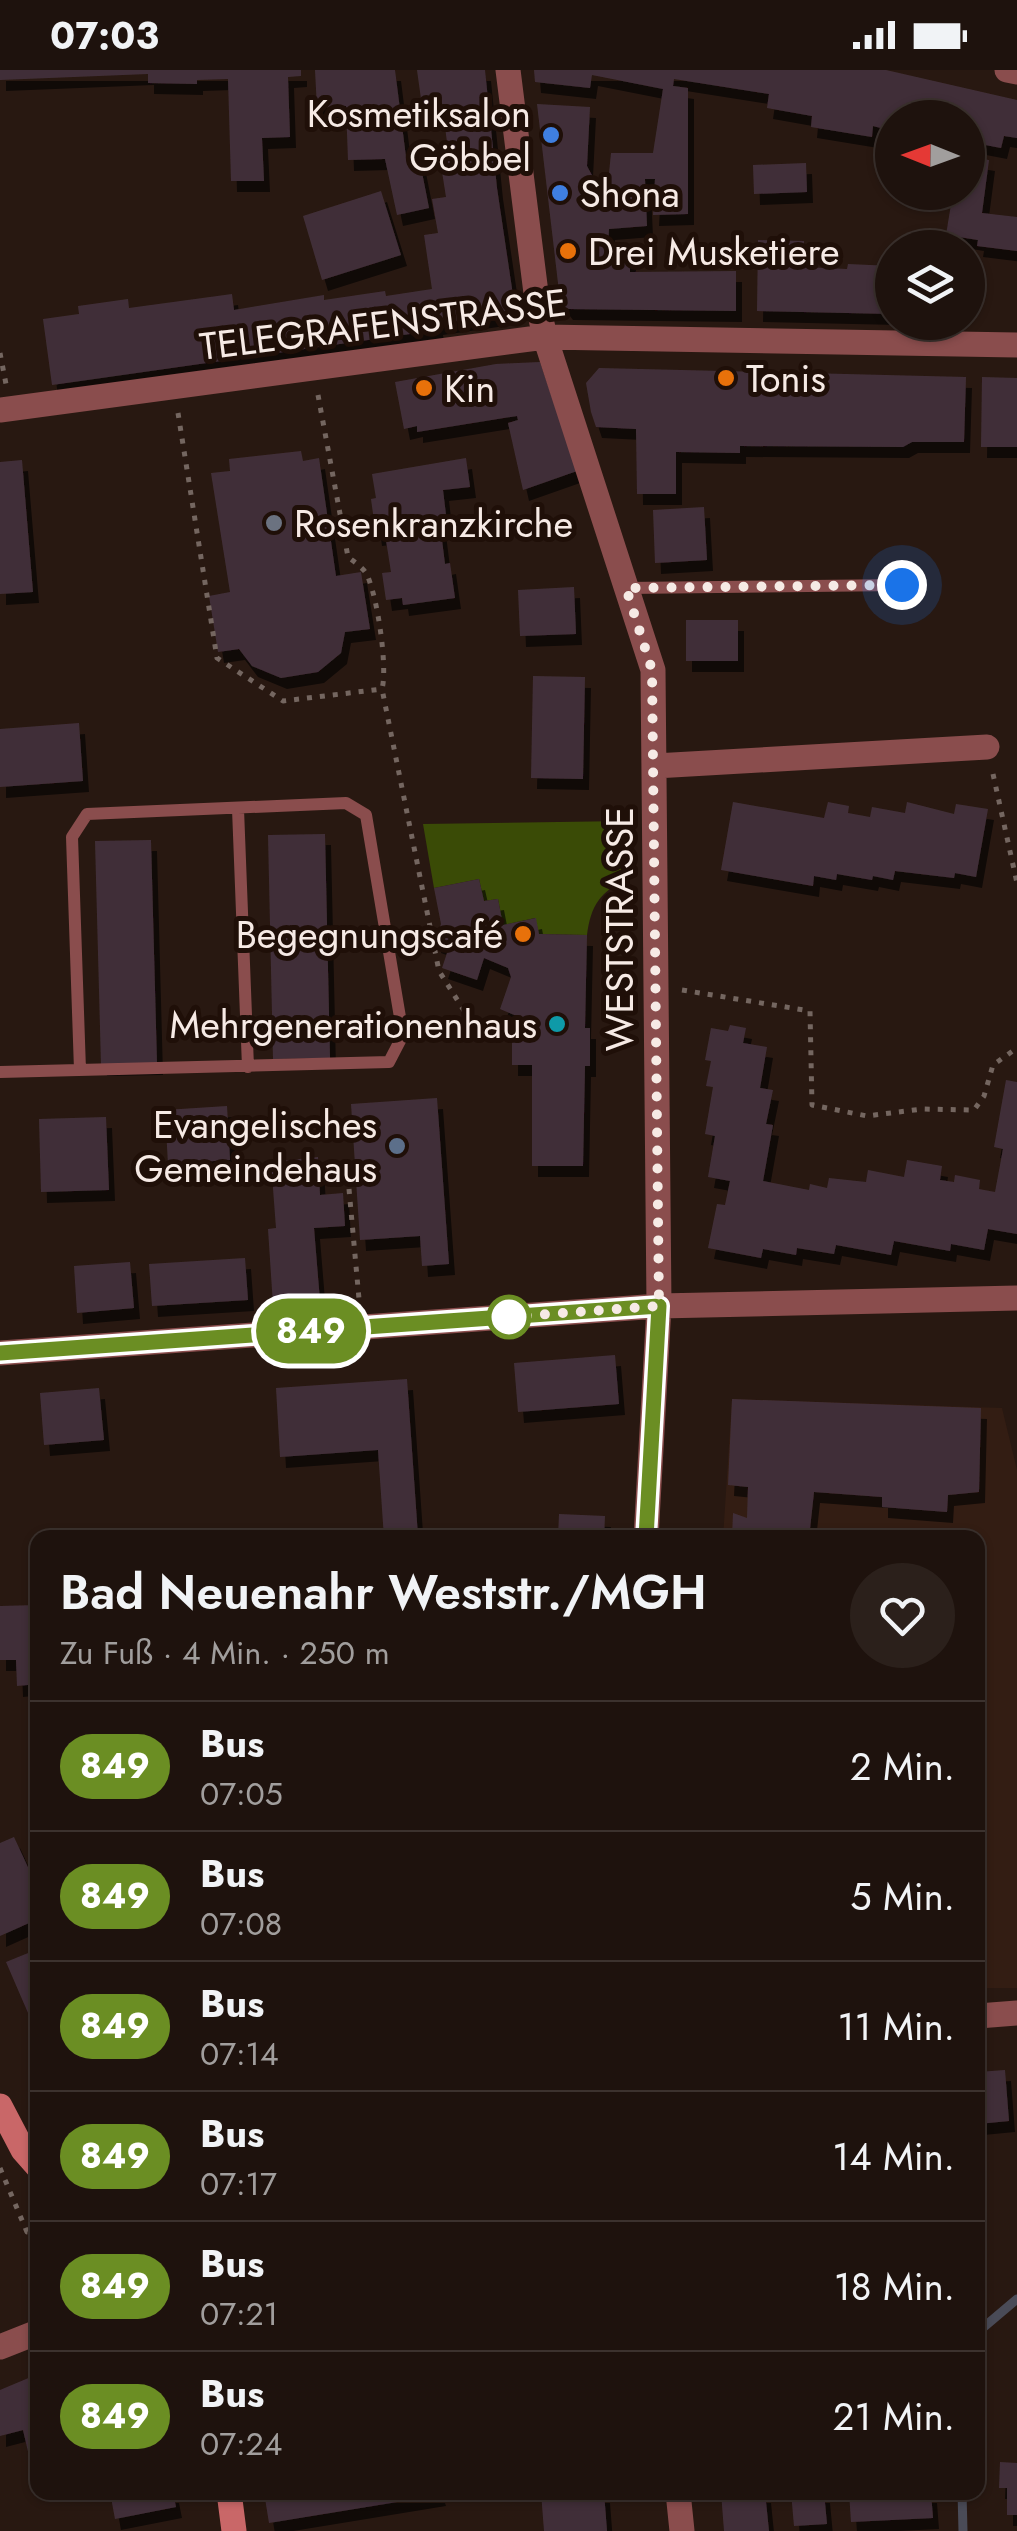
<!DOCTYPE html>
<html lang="de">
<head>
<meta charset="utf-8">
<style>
  :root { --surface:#1e120d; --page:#2b201b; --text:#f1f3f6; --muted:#a19e9d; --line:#3c322e }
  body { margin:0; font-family:Jost,sans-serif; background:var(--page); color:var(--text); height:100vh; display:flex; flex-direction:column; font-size:38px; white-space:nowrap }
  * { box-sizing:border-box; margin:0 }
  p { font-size:32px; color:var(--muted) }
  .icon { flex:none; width:55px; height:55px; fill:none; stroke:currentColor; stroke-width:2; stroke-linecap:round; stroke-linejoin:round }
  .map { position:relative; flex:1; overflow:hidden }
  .panel { position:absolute; left:30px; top:1460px; width:955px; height:970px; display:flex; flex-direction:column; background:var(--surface); border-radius:20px; box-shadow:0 2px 8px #0004,0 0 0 2px var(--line) }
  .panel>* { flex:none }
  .badge { padding:0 20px; border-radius:32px; font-size:35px; line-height:65px }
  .needle { width:65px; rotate:271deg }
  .tools { position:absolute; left:875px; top:30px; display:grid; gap:20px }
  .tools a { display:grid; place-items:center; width:110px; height:110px; border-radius:50%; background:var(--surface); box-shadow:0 2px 8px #0004,0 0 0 2px var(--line); font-size:50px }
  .you { position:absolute; width:50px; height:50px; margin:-25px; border:8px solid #fff; border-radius:50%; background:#1a73e8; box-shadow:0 0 0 15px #1a73e833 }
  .map>.badge { position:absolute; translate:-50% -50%; box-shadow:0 0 0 5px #fff }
  .round { display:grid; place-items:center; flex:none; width:105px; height:105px; border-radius:52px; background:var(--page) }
  .overview { display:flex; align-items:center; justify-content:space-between; height:170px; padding:0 30px }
  h1 { font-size:48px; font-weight:600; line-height:75px }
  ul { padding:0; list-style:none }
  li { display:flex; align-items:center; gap:30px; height:130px; padding:0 30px; border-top:2px solid var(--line) }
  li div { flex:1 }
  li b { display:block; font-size:38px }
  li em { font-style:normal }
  li .badge { min-width:110px; font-weight:700; text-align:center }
  .status { display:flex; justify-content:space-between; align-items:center; height:70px; padding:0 50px; background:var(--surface); direction:ltr }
  .status svg { height:28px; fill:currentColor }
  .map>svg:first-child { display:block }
  .built { fill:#331d13 }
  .green { fill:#3a4b06 }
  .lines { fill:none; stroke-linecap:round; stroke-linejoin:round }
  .stream { stroke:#4a4b57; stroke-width:9 }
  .building { fill:#412f38; filter:url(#shadow) }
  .path { stroke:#746660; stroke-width:5; stroke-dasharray:5 8; stroke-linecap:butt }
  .lane { stroke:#8a4d4d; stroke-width:12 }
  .street { stroke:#8a4d4d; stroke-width:25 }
  .secondary { stroke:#c96768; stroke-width:25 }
  .line-casing { stroke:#fff; stroke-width:22 }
  .line { stroke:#6b8e23; stroke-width:15 }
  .walk { stroke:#f6eae5; stroke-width:10; stroke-dasharray:0 18 }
  .shop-dot { fill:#3f7fe0; stroke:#1f0f08; stroke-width:4 }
  .food-dot { fill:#e8710a; stroke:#1f0f08; stroke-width:4 }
  .worship-dot { fill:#6b7280; stroke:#1f0f08; stroke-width:4 }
  .culture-dot { fill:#0f9aa8; stroke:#1f0f08; stroke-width:4 }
  .service-dot { fill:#5c6f8a; stroke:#1f0f08; stroke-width:4 }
  .stop-dot { fill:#fff; stroke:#6b8e23; stroke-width:5 }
  .labels { text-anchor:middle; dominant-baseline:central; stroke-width:10; stroke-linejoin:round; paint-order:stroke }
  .poi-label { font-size:38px; fill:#f6eae5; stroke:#1f0f08; text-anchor:start }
  .street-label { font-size:38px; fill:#f6eae5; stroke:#1f0f08 }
</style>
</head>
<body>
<div class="status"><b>07:03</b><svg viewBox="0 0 49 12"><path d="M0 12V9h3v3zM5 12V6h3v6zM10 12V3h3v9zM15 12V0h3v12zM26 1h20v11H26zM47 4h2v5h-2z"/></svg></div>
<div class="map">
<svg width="1017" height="2461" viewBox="0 0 1017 2461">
  <defs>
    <filter id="shadow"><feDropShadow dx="6" dy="11" stdDeviation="0" flood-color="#0009"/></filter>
  </defs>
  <rect width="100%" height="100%" fill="#281811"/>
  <path class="built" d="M732 1329 1002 1338 1017 1400V1918H978V1468H723Z"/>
  <path class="green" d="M626 751 627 809C600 822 591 835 587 865L539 864 535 848 503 855 498 829 484 831 479 809 434 818 423 754Z"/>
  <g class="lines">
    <path class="stream" d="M978 2262 1017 2229
      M962 2422 963 2461"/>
  </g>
  <path class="building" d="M0 0H301V6L288 7 290 67 262 68 264 111H231L228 9 197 10V14L148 13V4L0 10Z
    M315 0H395L407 95 420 92 429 138 397 145 385 89 348 90 346 36 317 38Z
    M417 0H485L497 118 514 232 506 244 437 254 438 260 52 315 43 249 79 244 78 236 128 229 129 238 232 224 234 240 324 225V230L385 221 386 226 432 219 424 165 438 163 432 129 446 127 440 89 449 88 442 33 422 36Z
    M534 0H886L1017 30V68L1004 66 1001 78 980 74 976 88 989 90 982 143 1017 147V181L977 176 978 170 946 165 953 122H968V48H892V61L873 56 872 67 811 57 812 46 767 38 769 24 674 9 673 16 688 18V144L653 145 655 109H645L647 156 609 159 608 176 630 177V202L736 201V241L567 239 560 230 537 34 590 37 587 96 601 122 607 123 611 83H653L663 19 592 5 590 18 535 12Z
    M806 93 807 122 754 124 753 95Z
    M381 121 401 185 322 210 303 146Z
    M758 170 804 171 803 197 847 199 848 194 892 196V244L757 241Z
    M540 292 577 401 523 420 508 353 518 350 517 346 417 362V356L404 359 395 312 496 294Z
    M599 298 966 307 964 372H912L903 377 740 376V383L676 382V424H637L636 359 596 357 591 342 586 313Z
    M982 307 1017 308V377H981Z
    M301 381 303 391 319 388 336 506 361 502 370 559 345 562 341 583 318 602 281 608 252 596 239 579 218 582 209 526 230 522 211 403 230 401 229 389Z
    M466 388 470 417 443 420 447 453 440 454 445 494 450 493 455 528 403 535 402 528 386 530 382 503 391 502 385 464 376 465 371 429 376 428 372 404Z
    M22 390 33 522 0 524V392Z
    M704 437 707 490 655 493 653 440Z
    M574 517 576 564 520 566 518 520Z
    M686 550H738V591H686Z
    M533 606 585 607 583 709 531 708Z
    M79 653 83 711 0 717V659Z
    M733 732 824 748 828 732 849 736 848 743 870 747 872 737 905 743 907 732 954 744 956 734 988 739 976 807 955 803 954 808 895 801 893 810 873 806 872 810 837 804 836 810 814 806 813 816 721 800Z
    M325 764 330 988 273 989 268 765Z
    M151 770 157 994 101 995 95 771Z
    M479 809 484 831 498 829 503 855 536 848 539 864 587 865 585 958H590V996H585L583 1096H532V995H512V958H528L529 951 500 939 511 907 508 898 484 888 477 910 442 898 449 877 435 872 441 854 434 818Z
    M730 955 746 958 743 973 767 977 760 1018 773 1020 766 1054 773 1055 763 1111 809 1120 810 1114 827 1118 829 1108 866 1112 868 1100 904 1107 907 1090 942 1096 940 1110 954 1112 955 1105 980 1110 979 1119 995 1122 1003 1079 994 1077 1006 1010 1017 1012V1164L988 1159 984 1180 951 1174 950 1181 894 1171 891 1185 836 1175 834 1184 797 1178 796 1185 763 1179 761 1188 708 1178 717 1134 725 1135 730 1111 708 1107 715 1066 705 1064 713 1017 706 1016 711 991 705 990 711 958 728 961Z
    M437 1028 449 1194 422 1196 420 1166 360 1170 351 1034Z
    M227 1036 230 1090 168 1094 165 1040Z
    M106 1047 109 1120 41 1122 39 1049Z
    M318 1087 320 1125 343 1123 345 1156 314 1158 320 1231 273 1235 268 1159 276 1158 271 1092Z
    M245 1188 248 1230 152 1236 149 1194Z
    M130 1192 134 1238 77 1243 74 1196Z
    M615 1285 619 1334 518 1342 514 1293Z
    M407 1309 418 1466 384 1468 378 1380 280 1387 276 1318Z
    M99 1318 104 1370 44 1375 40 1323Z
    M732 1329 981 1338 979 1422 948 1425 947 1442 882 1437V1427L814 1422 809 1468H732L733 1443 747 1448 748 1417 728 1415Z
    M559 1444 605 1446 604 1468H558Z
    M38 1535V1614L17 1616 16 1590H0V1536Z
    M14 1767 38 1819V1849L0 1866V1773Z
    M38 1879V1966L6 1892Z
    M1005 2000 1009 2051 978 2054V2002Z
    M38 2304V2416H36L23 2360 0 2366V2320Z
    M1000 2392 1017 2393V2445H1007V2418H999Z
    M110 2422H173L176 2437 115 2449Z
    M264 2422H439L440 2425 269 2453Z
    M541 2422H604L607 2461H544Z
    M721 2422H765L769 2461H724Z
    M791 2422H824L827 2454 794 2456Z
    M849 2422H931L933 2448 851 2452Z"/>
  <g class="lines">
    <path class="path" d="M0 283 6 314
      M318 325 348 487C353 491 362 497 366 503 377 523 388 597 382 619L439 901 477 961
      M178 343 217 588 283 631 382 619
      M993 704 1017 813
      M682 920 810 941 812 1035 867 1046 922 1039 974 1040 984 1026 993 995 1017 978
      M349 1119 359 1229
      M0 2098 27 2162 38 2163"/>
    <path class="lane" d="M626 518 901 515
      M238 739 248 997
      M0 1002 389 992 403 965 366 745 346 733 87 744 72 767 80 1000"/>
    <path class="street" d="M508 0 537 231 545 267 653 600 659 1236 646 1468
      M1007 0 1017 2
      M0 340 545 267 1017 275
      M655 696 987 677
      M0 1283 659 1236 1017 1228
      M978 1946 1017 1943
      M0 2277 38 2262
      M678 2422 682 2461"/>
    <path class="secondary" d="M0 2036 23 2080 38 2097
      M229 2422 234 2461"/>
  </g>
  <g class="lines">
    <g class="line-casing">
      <path id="line" d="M0 1283 659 1236 646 1468"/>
    </g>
    <use href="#line" class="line"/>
    <path class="walk" d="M509 1247 659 1236 652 600 626 518 902 515"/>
  </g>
  <g class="shop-dot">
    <circle cx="551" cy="65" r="10"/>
    <circle cx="560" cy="123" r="10"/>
  </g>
  <g class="food-dot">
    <circle cx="568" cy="181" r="10"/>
    <circle cx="726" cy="308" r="10"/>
    <circle cx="424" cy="318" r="10"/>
    <circle cx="523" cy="864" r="10"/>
  </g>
  <circle class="worship-dot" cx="274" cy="453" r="10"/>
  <circle class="culture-dot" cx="557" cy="954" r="10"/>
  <circle class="service-dot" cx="397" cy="1076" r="10"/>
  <circle class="stop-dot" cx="509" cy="1247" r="20"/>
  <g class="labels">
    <g class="poi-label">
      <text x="531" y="43" text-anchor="end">Kosmetiksalon<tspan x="531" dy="44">Göbbel</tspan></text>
      <text x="580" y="123">Shona</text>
      <text x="588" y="181">Drei Musketiere</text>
      <text x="746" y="308">Tonis</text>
      <text x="444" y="318">Kin</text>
      <text x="294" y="453">Rosenkranzkirche</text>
      <text x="503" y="864" text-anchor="end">Begegnungscafé</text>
      <text x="537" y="954" text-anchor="end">Mehrgenerationenhaus</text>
      <text x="377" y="1054" text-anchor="end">Evangelisches<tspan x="377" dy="44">Gemeindehaus</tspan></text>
    </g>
    <g class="street-label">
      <text transform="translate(383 254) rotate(-7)">TELEGRAFENSTRASSE</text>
      <text transform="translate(619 859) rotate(-90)">WESTSTRASSE</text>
    </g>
  </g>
</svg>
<div class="tools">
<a><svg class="needle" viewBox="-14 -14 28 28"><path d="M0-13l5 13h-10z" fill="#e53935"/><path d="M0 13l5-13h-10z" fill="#a19e9d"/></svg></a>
<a><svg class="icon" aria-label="layers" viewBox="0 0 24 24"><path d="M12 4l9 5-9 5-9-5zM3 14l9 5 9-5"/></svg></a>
</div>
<div class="you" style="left:902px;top:515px"></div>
<b class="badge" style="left:311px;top:1261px;background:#6b8e23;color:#fff">849</b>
<section class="panel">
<div class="overview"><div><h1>Bad Neuenahr Weststr./MGH</h1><p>Zu Fuß · 4 Min. · 250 m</p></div><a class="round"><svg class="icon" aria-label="heart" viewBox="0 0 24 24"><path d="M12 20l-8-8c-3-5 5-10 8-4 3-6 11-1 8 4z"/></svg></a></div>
<ul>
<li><span class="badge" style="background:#6b8e23;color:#fff">849</span><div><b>Bus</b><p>07:05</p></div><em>2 Min.</em></li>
<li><span class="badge" style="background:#6b8e23;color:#fff">849</span><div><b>Bus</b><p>07:08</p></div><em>5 Min.</em></li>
<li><span class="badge" style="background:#6b8e23;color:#fff">849</span><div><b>Bus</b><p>07:14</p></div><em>11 Min.</em></li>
<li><span class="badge" style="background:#6b8e23;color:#fff">849</span><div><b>Bus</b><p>07:17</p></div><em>14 Min.</em></li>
<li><span class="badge" style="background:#6b8e23;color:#fff">849</span><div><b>Bus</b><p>07:21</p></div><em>18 Min.</em></li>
<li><span class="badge" style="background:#6b8e23;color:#fff">849</span><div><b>Bus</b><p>07:24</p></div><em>21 Min.</em></li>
</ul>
</section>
</div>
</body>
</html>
